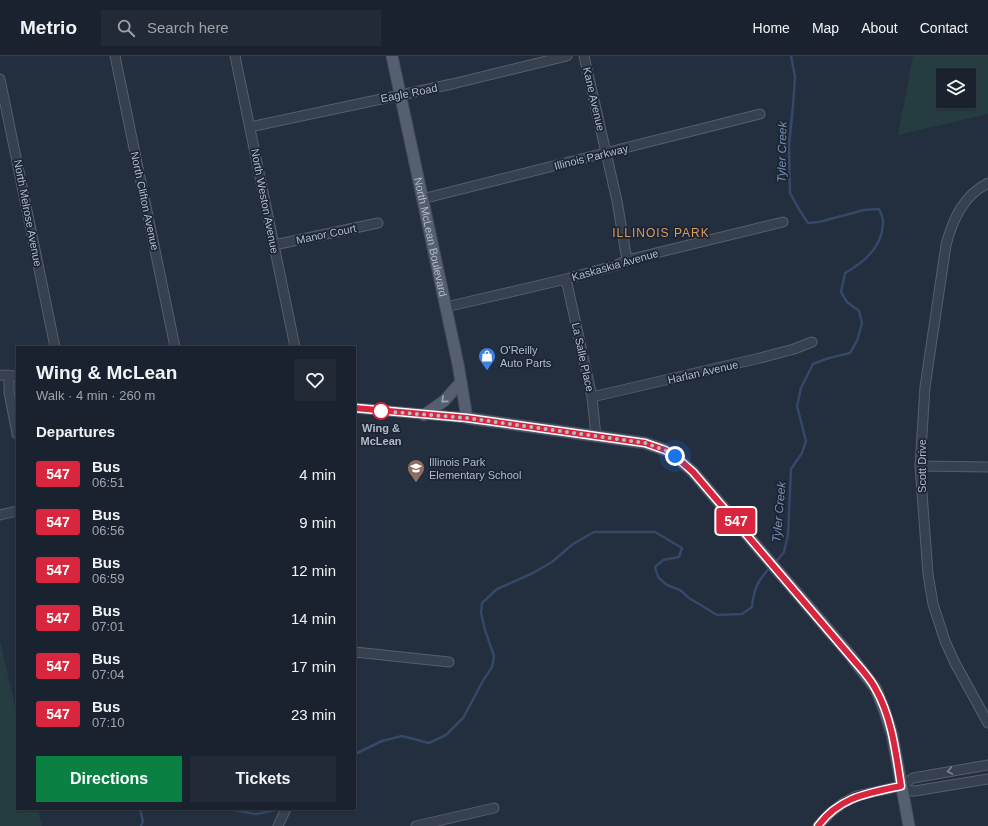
<!DOCTYPE html>
<html lang="en">
<head>
<meta charset="utf-8">
<style>
  :root { --surface:#1a222f; --page:#232a37; --text:#f1f3f6; --muted:#9fa4aa; --line:#383f4b; --accent:#0b8043 }
  body { margin:0; font-family:Helvetica,sans-serif; background:var(--page); color:var(--text); height:100vh; display:flex; flex-direction:column; font-size:15px; white-space:nowrap }
  * { box-sizing:border-box; margin:0 }
  p { font-size:13px; color:var(--muted) }
  .icon { flex:none; width:22px; height:22px; fill:none; stroke:currentColor; stroke-width:2; stroke-linecap:round; stroke-linejoin:round }
  .map { position:relative; flex:1; overflow:hidden }
  .side { position:absolute; left:16px; top:290px; width:340px; height:464px; display:flex; flex-direction:column; background:var(--surface); border-radius:0px; box-shadow:0 1px 3px #0004,0 0 0 1px var(--line) }
  .side>* { flex:none }
  .badge { padding:0 8px; border-radius:3px; font-size:14px; line-height:26px }
  .fabs { position:absolute; left:936px; top:12px; display:grid; gap:8px }
  .fabs a { display:grid; place-items:center; width:40px; height:40px; border-radius:0px; background:var(--surface); box-shadow:0 1px 3px #0004,0 0 0 1px var(--line); font-size:20px }
  .you { position:absolute; width:20px; height:20px; margin:-10px; border:3px solid #fff; border-radius:50%; background:#1a73e8; box-shadow:0 0 0 6px #1a73e833 }
  .map>.badge { position:absolute; translate:-50% -50%; box-shadow:0 0 0 2px #fff }
  h2 { padding:0 20px; font-size:15px; line-height:36px }
  .round { display:grid; place-items:center; flex:none; width:42px; height:42px; border-radius:0px; background:var(--page) }
  .summary { display:flex; align-items:center; justify-content:space-between; height:68px; padding:0 20px }
  h1 { font-size:19px; font-weight:800; line-height:30px }
  .button { display:flex; gap:8px; margin-top:auto; padding:8px 20px }
  .button a { flex:1; height:46px; border-radius:0px; background:var(--accent); color:#fff; font-size:16px; font-weight:800; line-height:46px; text-align:center }
  .button a+a { background:var(--page); color:var(--text) }
  ul { padding:0; list-style:none }
  li { display:flex; align-items:center; gap:12px; height:48px; padding:0 20px }
  li div { flex:1 }
  li b { display:block; font-size:15px }
  li em { font-style:normal }
  li .badge { min-width:44px; font-weight:700; text-align:center }
  header { display:flex; align-items:center; gap:24px; box-sizing:border-box; height:56px; padding:0 20px; background:var(--surface); border-bottom:1px solid var(--line) }
  header strong { font-size:19px }
  nav { display:flex; gap:22px; margin-inline-start:auto; font-size:14px }
  .search { width:280px; height:36px; background:var(--page); display:flex; align-items:center; gap:10px; box-sizing:border-box; padding:0 14px; border-radius:0px; color:var(--muted); font-size:15px }
  .map>svg:first-child { display:block }
  .green { fill:#253c40; fill-rule:evenodd }
  .lines { fill:none; stroke-linecap:round; stroke-linejoin:round }
  .stream { stroke:#354867; stroke-width:2.5 }
  .minor-casing { stroke:#555e6d; stroke-width:11 }
  .major-casing { stroke:#404958; stroke-width:13 }
  .minor { stroke:#37404f; stroke-width:9 }
  .major { stroke:#555f6f; stroke-width:11 }
  .oneway { stroke:#a0a9b8 }
  .oneway2 { stroke:#7b8493 }
  .line-casing { stroke:#fff; stroke-width:9 }
  .line { stroke:#d7263d; stroke-width:6 }
  .walk { stroke:#b3bbca; stroke-width:4; stroke-dasharray:0 7.2 }
  .stop-dot { fill:#fff; stroke:#d7263d; stroke-width:2 }
  .labels { text-anchor:middle; dominant-baseline:central; stroke-width:3.5; stroke-linejoin:round; paint-order:stroke }
  .street-label { font-size:11px; fill:#b3bbca; stroke:#1c2534 }
  .poi-label { font-size:11px; fill:#b3bbca; stroke:#1c2534; text-anchor:start }
  .stop-label { font-size:11px; font-weight:bold; fill:#b3bbca; stroke:#1c2534 }
  .water-label { font-size:12px; font-style:italic; fill:#798fb3; stroke:#1c2534 }
  .neighbourhood-label { font-size:12px; letter-spacing:1px; fill:#da9a5e; stroke:#1c2534 }
</style>
</head>
<body>
<header>
<strong>Metrio</strong>
<div class="search"><svg class="icon" aria-label="search" viewBox="0 0 24 24"><circle cx="10" cy="10" r="6"/><path d="M15 15l6 6"/></svg>Search here</div>
<nav><a>Home</a><a>Map</a><a>About</a><a>Contact</a></nav>
</header>
<div class="map">
<svg width="988" height="770" viewBox="0 0 988 770">
  <rect width="100%" height="100%" fill="#232e3f"/>
  <path class="green" d="M913 0H988V58L898 79ZM943 19H969V45H943Z
    M0 585 17 659V753H38L42 770H0Z"/>
  <g class="lines">
    <path class="stream" d="M775 507 784 496 788 479 791 413 802 397 806 385 797 350 801 332 813 308 829 302 850 297 857 285 862 267 859 255 847 246 841 236 845 217C863 207 882 191 883 168 884 163 881 158 879 153L864 154 819 166 808 167 800 155 790 137 789 89 793 50 795 21 791 0
      M355 698 382 685 402 680 429 687 446 679 463 662 484 623 492 611 494 600 485 574 481 557 482 547 497 533 531 518 552 506 573 488 594 476H655L682 492 679 501 663 504 655 511 658 521 667 529 680 534 689 542 717 559 742 558 752 551C754 531 758 525 771 510
      M140 753 143 765 141 770
      M228 753 256 758 282 753"/>
    <g class="minor-casing">
      <path id="minor" d="M115 0 175 291
        M235 0 295 291
        M584 0 617 145 627 204
        M0 23 55 291
        M250 71 452 28 567 0
        M988 127C963 140 953 163 946 189L925 331 920 410 928 518 933 548 945 585 955 607 988 667
        M422 143 760 58
        M274 189 378 167
        M566 223 592 341 596 380
        M446 251 566 223 617 209 627 204 783 166
        M0 319 17 320
        M9 319V336L17 378
        M592 341 760 302 794 293 812 286
        M355 352 467 362
        M920 410 988 411
        M0 459 17 455
        M355 596 449 606
        M901 730 911 735H915L988 723
        M278 770 286 753
        M416 770 494 752
        M818 770 830 757 843 747 856 740 901 730 913 722 988 709"/>
    </g>
    <g class="major-casing">
      <g id="major">
        <path id="s1" d="M392 0 458 308 467 362 645 387 665 394 675 400 693 416 850 599 876 633 885 656 892 678 909 770"/>
        <path d="M424 359 444 345 461 326"/>
      </g>
    </g>
    <use href="#minor" class="minor"/>
    <use href="#major" class="major"/>
  </g>
  <defs><path id="oneway-chevron" d="M-2-3.5L2.5 0L-2 3.5" fill="none" stroke-width="1.6" stroke-linecap="round" stroke-linejoin="round"/></defs>
  <use class="oneway" href="#oneway-chevron" transform="translate(444 344) rotate(139)"/>
  <use class="oneway2" href="#oneway-chevron" transform="translate(950 715) rotate(170)"/>
  <g class="lines">
    <g class="line-casing">
      <path id="line" d="M355 352 467 362 645 387 665 394 675 400 693 416 863 615C867 620 872 626 875 632 892 661 896 698 901 730 868 737 839 741 818 770"/>
    </g>
    <use href="#line" class="line"/>
    <path class="walk" d="M381 355 467 362 645 387 665 394 675 400"/>
  </g>
  <defs>
    <g id="shop-pin" transform="scale(0.9)"><path d="M0 17L-7.5 6A9.5 9.5 0 1 1 7.5 6Z" fill="#3f7fe0" stroke="#1c2534"/><path d="M-5-2.5h2.3a2.7 3.5 0 0 1 5.4 0H5L5.5 6h-11ZM-1.5-2.5h3a1.5 2.3 0 0 0-3 0Z" fill="#fff"/></g>
    <g id="school-pin" transform="scale(0.9)"><path d="M0 17L-7.5 6A9.5 9.5 0 1 1 7.5 6Z" fill="#8d6e63" stroke="#1c2534"/><path d="M0-5L7-2L0 1L-7-2ZM-4 1L0 2.5L4 1V4Q0 6-4 4Z" fill="#fff"/></g>
  </defs>
  <g fill-rule="evenodd">
    <use href="#shop-pin" x="487" y="300"/>
    <use href="#school-pin" x="416" y="412"/>
  </g>
  <circle class="stop-dot" cx="381" cy="355" r="8"/>
  <g class="labels">
    <g class="street-label">
      <text transform="translate(409 37) rotate(-11)">Eagle Road</text>
      <text transform="translate(594 43) rotate(77)">Kane Avenue</text>
      <text transform="translate(591 101) rotate(-14)">Illinois Parkway</text>
      <text transform="translate(145 145) rotate(78)">North Clifton Avenue</text>
      <text transform="translate(265 145) rotate(79)">North Weston Avenue</text>
      <text transform="translate(28 157) rotate(79)">North Melrose Avenue</text>
      <text transform="translate(326 178) rotate(-12)">Manor Court</text>
      <text stroke="none"><textPath href="#s1" startOffset="185">North McLean Boulevard</textPath></text>
      <text transform="translate(615 209) rotate(-16)">Kaskaskia Avenue</text>
      <text transform="translate(583 301) rotate(78)">La Salle Place</text>
      <text transform="translate(703 316) rotate(-13)">Harlan Avenue</text>
      <text transform="translate(922 410) rotate(-90)">Scott Drive</text>
    </g>
    <g class="poi-label">
      <text x="500" y="294">O'Reilly<tspan x="500" dy="13">Auto Parts</tspan></text>
      <text x="429" y="406">Illinois Park<tspan x="429" dy="13">Elementary School</tspan></text>
    </g>
    <g class="stop-label">
      <text x="381" y="372">Wing &amp;<tspan x="381" dy="13">McLean</tspan></text>
    </g>
    <g class="water-label">
      <text transform="translate(782 96) rotate(-89)">Tyler Creek</text>
      <text transform="translate(779 456) rotate(-85)">Tyler Creek</text>
    </g>
    <g class="neighbourhood-label">
      <text x="661" y="177">ILLINOIS PARK</text>
    </g>
  </g>
</svg>
<div class="fabs">
<a><svg class="icon" aria-label="layers" viewBox="0 0 24 24"><path d="M12 4l9 5-9 5-9-5zM3 14l9 5 9-5"/></svg></a>
</div>
<div class="you" style="left:675px;top:400px"></div>
<b class="badge" style="left:736px;top:465px;background:#d7263d;color:#fff">547</b>
<section class="side">
<div class="summary"><div><h1>Wing &amp; McLean</h1><p>Walk · 4 min · 260 m</p></div><a class="round"><svg class="icon" aria-label="heart" viewBox="0 0 24 24"><path d="M12 20l-8-8c-3-5 5-10 8-4 3-6 11-1 8 4z"/></svg></a></div>
<h2>Departures</h2>
<ul>
<li><span class="badge" style="background:#d7263d;color:#fff">547</span><div><b>Bus</b><p>06:51</p></div><em>4 min</em></li>
<li><span class="badge" style="background:#d7263d;color:#fff">547</span><div><b>Bus</b><p>06:56</p></div><em>9 min</em></li>
<li><span class="badge" style="background:#d7263d;color:#fff">547</span><div><b>Bus</b><p>06:59</p></div><em>12 min</em></li>
<li><span class="badge" style="background:#d7263d;color:#fff">547</span><div><b>Bus</b><p>07:01</p></div><em>14 min</em></li>
<li><span class="badge" style="background:#d7263d;color:#fff">547</span><div><b>Bus</b><p>07:04</p></div><em>17 min</em></li>
<li><span class="badge" style="background:#d7263d;color:#fff">547</span><div><b>Bus</b><p>07:10</p></div><em>23 min</em></li>
</ul>
<div class="button"><a>Directions</a><a>Tickets</a></div>
</section>
</div>
</body>
</html>
